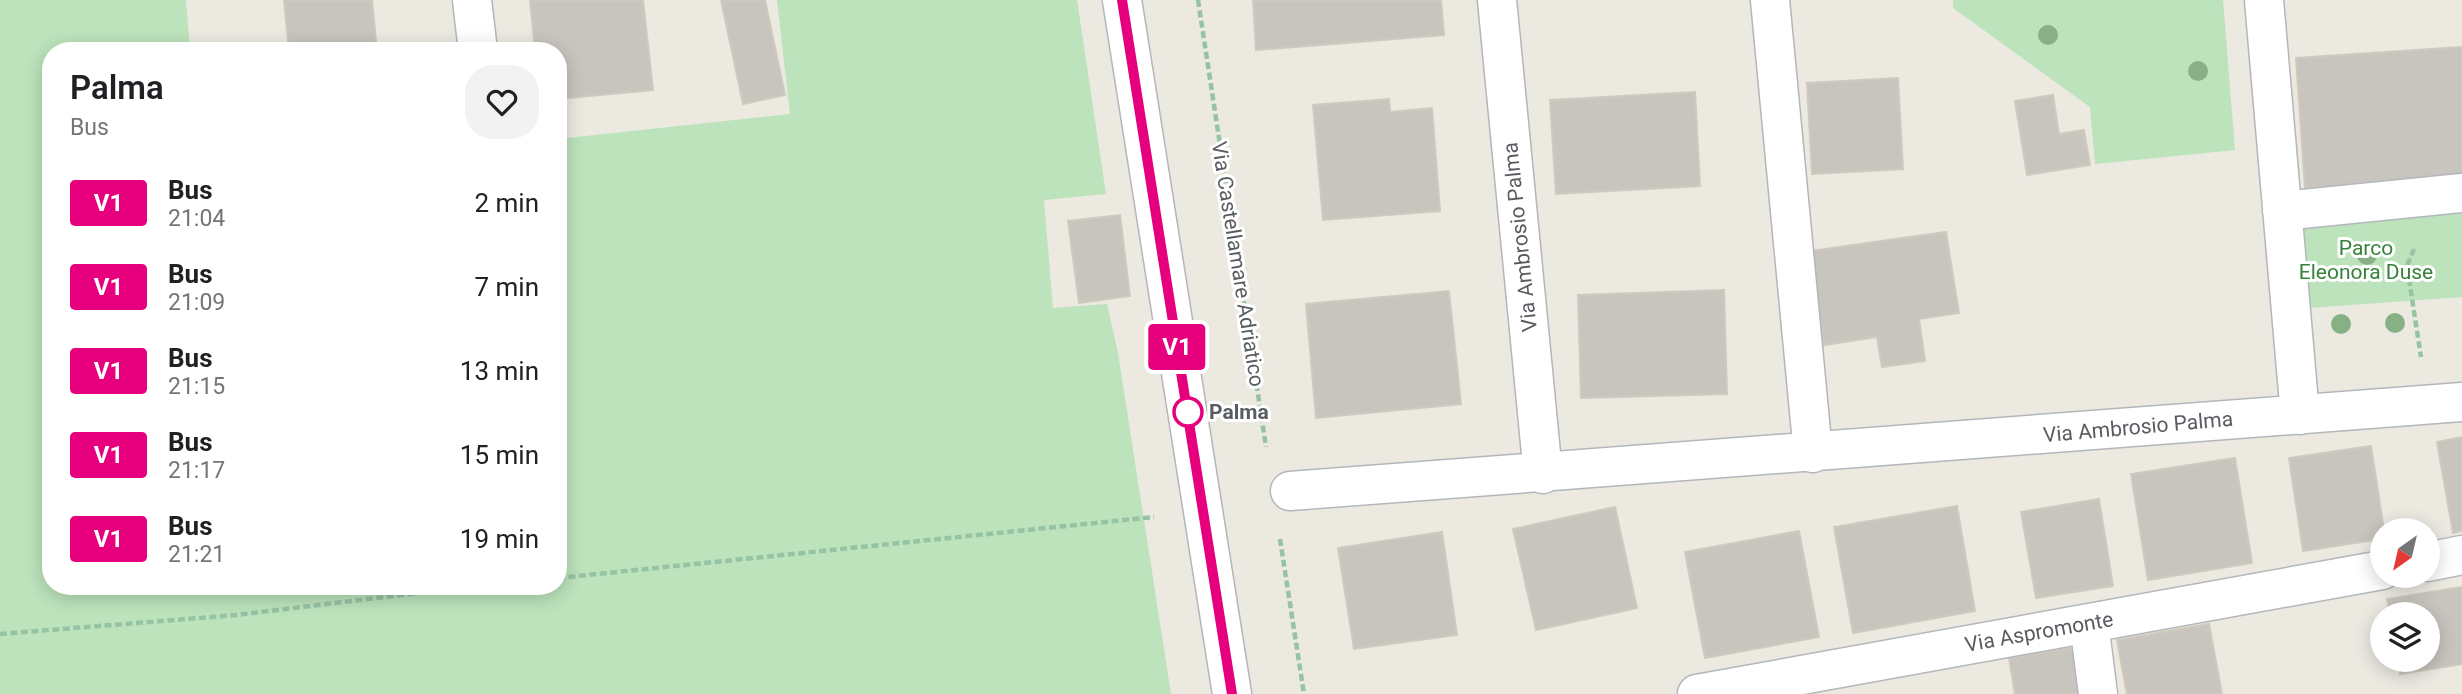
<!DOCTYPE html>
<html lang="it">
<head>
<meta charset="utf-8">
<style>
  :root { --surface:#fff; --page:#f2f2f2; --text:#202124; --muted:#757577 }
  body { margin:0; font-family:Roboto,sans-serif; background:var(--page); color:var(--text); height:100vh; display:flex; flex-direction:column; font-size:26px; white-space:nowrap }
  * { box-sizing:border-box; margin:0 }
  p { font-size:23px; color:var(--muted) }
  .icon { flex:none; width:38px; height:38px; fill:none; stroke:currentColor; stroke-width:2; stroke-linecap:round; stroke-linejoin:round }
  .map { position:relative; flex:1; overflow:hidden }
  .sheet { position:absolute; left:42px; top:42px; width:525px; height:553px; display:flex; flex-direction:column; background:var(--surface); border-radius:28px; box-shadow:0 4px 18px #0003 }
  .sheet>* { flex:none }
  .badge { padding:0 14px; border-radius:5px; font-size:24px; line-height:46px }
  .needle { width:46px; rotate:214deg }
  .buttons { position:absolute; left:2370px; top:518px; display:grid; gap:14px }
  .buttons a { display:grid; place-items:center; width:70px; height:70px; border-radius:50%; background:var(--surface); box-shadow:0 4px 18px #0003; font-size:35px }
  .map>.badge { position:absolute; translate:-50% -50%; box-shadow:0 0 0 4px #fff }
  .round { display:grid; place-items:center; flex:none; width:74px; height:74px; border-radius:28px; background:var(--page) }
  .summary { display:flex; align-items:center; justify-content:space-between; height:119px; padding:0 28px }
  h1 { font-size:33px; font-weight:600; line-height:52px }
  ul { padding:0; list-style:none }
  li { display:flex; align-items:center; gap:21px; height:84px; padding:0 28px }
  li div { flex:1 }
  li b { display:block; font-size:26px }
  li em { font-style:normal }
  li .badge { min-width:77px; font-weight:700; text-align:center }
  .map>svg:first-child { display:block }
  .green { fill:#bce3bc }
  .building { fill:#c8c5bf; stroke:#d0cabe; stroke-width:2 }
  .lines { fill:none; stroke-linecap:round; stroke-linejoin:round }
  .minor-casing { stroke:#b3b6ba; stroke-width:41 }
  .path { stroke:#96c3a3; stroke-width:4.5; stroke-dasharray:7 3.5; stroke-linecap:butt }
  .minor { stroke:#fff; stroke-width:38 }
  .tree { fill:#87b085 }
  .line-casing { stroke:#fff; stroke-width:16 }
  .line { stroke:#e6007e; stroke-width:10 }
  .stop-dot { fill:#fff; stroke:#e6007e; stroke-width:3.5 }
  .labels { text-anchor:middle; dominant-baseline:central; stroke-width:6; stroke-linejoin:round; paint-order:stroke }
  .street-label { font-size:21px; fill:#595c60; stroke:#fff }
  .park-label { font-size:21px; fill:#36823b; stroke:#fff }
  .stop-label { font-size:21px; font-weight:bold; fill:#595c60; stroke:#fff; text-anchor:start }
</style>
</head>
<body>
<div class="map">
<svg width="2462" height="694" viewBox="0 0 2462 694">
  <rect width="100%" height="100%" fill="#ebe9e0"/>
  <path class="green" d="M0 0H186L190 51H51V586H558V139L790 114 777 0H1077L1106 194 1044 200 1053 308 1107 304 1118 353 1171 694H0Z
    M1953 0H2223L2235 150 2095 164 2090 107 1953 8Z
    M2462 210V297L2309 308 2298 222Z"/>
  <path class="building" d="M284 0H372L377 51H289Z
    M530 0H643L653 90 558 99V51H535Z
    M721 0H765L785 95 743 104Z
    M1253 0H1441L1444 35 1256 50Z
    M2462 47V178L2305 188 2296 58Z
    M1898 78 1903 169 1812 174 1807 83Z
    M1695 92 1700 186 1556 194 1550 100Z
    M2053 95 2059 134 2084 130 2090 165 2027 175 2015 101Z
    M1389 99 1390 112 1432 108 1440 211 1323 220 1313 105Z
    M1120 215 1130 296 1079 303 1068 221Z
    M1946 232 1959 313 1919 319 1925 361 1882 367 1877 337 1824 345 1810 251Z
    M1724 290 1727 394 1581 398 1578 295Z
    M1449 291 1461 404 1316 418 1306 304Z
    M2462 437V531L2453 533 2437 442Z
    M2371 446 2384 530H2382V539L2303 551 2289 458Z
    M2235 458 2252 563 2148 580 2131 474Z
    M2099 499 2113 586 2036 598 2021 512Z
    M1957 506 1975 611 1853 633 1834 527Z
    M1615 507 1637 608 1536 630 1513 529Z
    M1799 531 1819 637 1705 658 1685 552Z
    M1442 532 1457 635 1354 649 1338 548Z
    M2462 587V664L2400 674 2398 660H2427V614H2390L2387 599Z
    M2209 624 2222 694H2127L2117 640Z
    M2079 647 2087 694H2015L2009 658Z"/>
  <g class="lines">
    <g class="minor-casing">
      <path id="minor" d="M472 0 478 51
        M1122 0 1232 694
        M1497 0 1543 474
        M1770 0 1813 453
        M2264 0 2300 415
        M2282 211 2462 193
        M1290 491 2462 402
        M2427 562 2462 555
        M2089 623 2098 694
        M1697 694 2382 570"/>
    </g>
    <path class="path" d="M1198 0 1266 447
      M2414 249 2407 266 2421 357
      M1280 539 1304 694
      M558 578 1154 517
      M0 634 236 615 476 586"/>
    <use href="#minor" class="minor"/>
  </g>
  <g class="tree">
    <circle cx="2048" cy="35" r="10"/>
    <circle cx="2198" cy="71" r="10"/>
    <circle cx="2367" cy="255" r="10"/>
    <circle cx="2395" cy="323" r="10"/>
    <circle cx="2341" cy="324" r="10"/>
  </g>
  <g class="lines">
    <g class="line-casing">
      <path id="line" d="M1122 0 1232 694"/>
    </g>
    <use href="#line" class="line"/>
  </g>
  <circle class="stop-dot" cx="1188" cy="412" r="14"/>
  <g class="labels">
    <g class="street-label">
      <text transform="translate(1520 237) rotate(-96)">Via Ambrosio Palma</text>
      <text transform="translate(1238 264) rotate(81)">Via Castellamare Adriatico</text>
      <text transform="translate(2138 427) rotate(-5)">Via Ambrosio Palma</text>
      <text transform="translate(2039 632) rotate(-10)">Via Aspromonte</text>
    </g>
    <g class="park-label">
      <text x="2366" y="248">Parco<tspan x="2366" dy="24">Eleonora Duse</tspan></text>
    </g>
    <g class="stop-label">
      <text x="1209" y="412">Palma</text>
    </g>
  </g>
</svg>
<div class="buttons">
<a><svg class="needle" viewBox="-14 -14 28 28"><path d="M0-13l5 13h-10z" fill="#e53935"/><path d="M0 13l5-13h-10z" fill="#757577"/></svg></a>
<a><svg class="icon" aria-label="layers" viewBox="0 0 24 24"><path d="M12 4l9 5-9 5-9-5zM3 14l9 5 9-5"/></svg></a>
</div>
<b class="badge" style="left:1177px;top:347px;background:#e6007e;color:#fff">V1</b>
<section class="sheet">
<div class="summary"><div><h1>Palma</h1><p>Bus</p></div><a class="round"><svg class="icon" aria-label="heart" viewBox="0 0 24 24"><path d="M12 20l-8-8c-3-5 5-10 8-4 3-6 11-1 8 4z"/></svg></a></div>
<ul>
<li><span class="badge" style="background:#e6007e;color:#fff">V1</span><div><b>Bus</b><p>21:04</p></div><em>2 min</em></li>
<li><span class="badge" style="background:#e6007e;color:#fff">V1</span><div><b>Bus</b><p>21:09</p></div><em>7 min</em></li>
<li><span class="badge" style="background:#e6007e;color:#fff">V1</span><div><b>Bus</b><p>21:15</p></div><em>13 min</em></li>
<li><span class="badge" style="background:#e6007e;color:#fff">V1</span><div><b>Bus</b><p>21:17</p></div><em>15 min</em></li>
<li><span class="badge" style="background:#e6007e;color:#fff">V1</span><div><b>Bus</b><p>21:21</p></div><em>19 min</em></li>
</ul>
</section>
</div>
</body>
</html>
